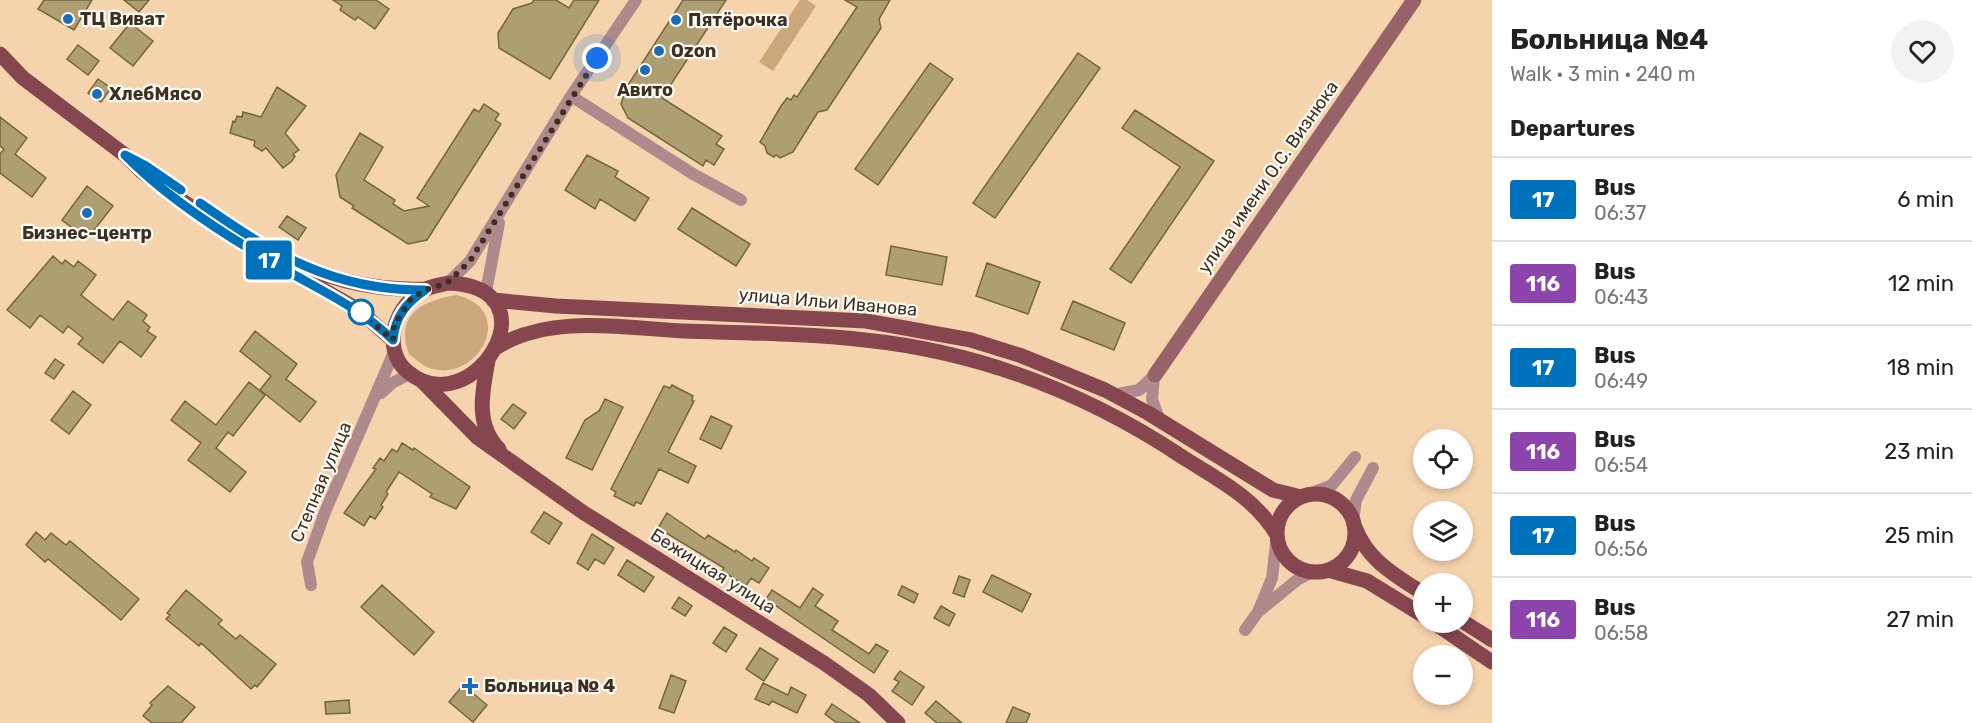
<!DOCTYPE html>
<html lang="en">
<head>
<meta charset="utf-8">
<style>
  :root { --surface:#fff; --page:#f2f2f2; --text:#222; --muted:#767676; --line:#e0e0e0 }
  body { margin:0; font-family:Rubik,sans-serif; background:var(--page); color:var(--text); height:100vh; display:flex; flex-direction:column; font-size:22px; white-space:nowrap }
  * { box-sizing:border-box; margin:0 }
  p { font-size:20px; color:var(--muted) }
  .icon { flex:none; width:33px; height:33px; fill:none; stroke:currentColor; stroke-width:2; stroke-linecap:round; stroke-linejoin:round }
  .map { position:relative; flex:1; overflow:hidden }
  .side { display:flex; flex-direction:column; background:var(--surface); width:480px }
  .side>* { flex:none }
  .badge { padding:0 12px; border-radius:4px; font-size:21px; line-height:39px }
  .buttons { position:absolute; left:1413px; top:429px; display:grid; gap:12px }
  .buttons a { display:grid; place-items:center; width:60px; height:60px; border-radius:50%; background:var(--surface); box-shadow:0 3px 9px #0003; font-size:30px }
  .you { position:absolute; width:30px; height:30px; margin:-15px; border:4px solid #fff; border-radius:50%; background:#1a73e8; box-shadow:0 0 0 9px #1a73e833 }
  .map>.badge { position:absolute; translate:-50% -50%; box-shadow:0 0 0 3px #fff }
  h2 { padding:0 18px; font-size:22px; line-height:54px }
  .round { display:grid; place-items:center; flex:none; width:63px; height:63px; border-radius:32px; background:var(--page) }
  .headline { display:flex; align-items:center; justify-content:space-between; height:102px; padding:0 18px }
  h1 { font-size:28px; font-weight:700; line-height:45px }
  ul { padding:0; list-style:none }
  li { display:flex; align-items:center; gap:18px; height:84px; padding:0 18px; border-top:2px solid var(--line) }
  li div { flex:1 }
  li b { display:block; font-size:22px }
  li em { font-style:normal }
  li .badge { min-width:66px; font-weight:700; text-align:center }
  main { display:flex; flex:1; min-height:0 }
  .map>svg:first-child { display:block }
  .green { fill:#cba77b }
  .building { fill:#ad9f72; stroke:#74663b; stroke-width:1.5 }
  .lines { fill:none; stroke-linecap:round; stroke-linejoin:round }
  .street { stroke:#af8a8d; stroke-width:12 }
  .secondary { stroke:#976369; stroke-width:15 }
  .primary { stroke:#85464f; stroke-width:15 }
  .line-casing { stroke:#fff; stroke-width:14 }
  .line { stroke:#0072bc; stroke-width:9 }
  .walk { stroke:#3d3020; stroke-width:6; stroke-dasharray:0 10.8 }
  .poi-dot { fill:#1a6cba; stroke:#fefaf6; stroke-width:2 }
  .stop-dot { fill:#fff; stroke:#0072bc; stroke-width:3 }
  .labels { text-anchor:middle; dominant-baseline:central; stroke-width:4.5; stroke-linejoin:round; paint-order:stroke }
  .poi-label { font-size:18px; font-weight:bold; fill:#3d3020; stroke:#fefaf6; text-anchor:start }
  .street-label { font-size:18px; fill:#3d3020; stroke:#fefaf6 }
</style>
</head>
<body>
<main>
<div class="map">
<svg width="1492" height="723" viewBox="0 0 1492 723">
  <rect width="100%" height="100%" fill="#f5d4ad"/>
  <path class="green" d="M800 0H807L816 6 773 71 759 62Z
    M457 295C518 311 478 381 433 369 423 367 416 359 409 354 394 314 424 300 457 295Z"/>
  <path class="building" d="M44 0H92L74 30 38 9Z
    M124 0H149L139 12Z
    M333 0H376L389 9 375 29 358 17 355 20 340 10 342 6Z
    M534 0H556L569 8 574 0H599L550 79 499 48 498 33 513 9 532 3Z
    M683 0H726L662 98 722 136 716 144 724 149 714 165 706 160 703 166 628 118 621 104 626 88Z
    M845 0H890L879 19 881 28 827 110 818 112 793 152 780 158 776 155 774 157 767 153 765 146 760 142 781 106 787 98 791 100 794 95 797 97 857 7Z
    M130 23 153 41 133 66 110 48Z
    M78 45 99 61 88 75 67 59Z
    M1078 53 1100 68 995 218 973 203Z
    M930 63 953 79 878 185 855 169Z
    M98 79 111 88 101 102 88 93Z
    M277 87 306 106 285 133 299 150 293 154 295 156 292 161 283 168 266 148 262 151 254 146 255 141 230 133 233 121 235 122 237 116 242 117 243 112 261 117Z
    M484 104 499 114 495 120 501 124 427 240 408 244 352 208 354 206 340 197 336 175 360 133 383 147 364 180 395 200 393 204 404 211 429 206 417 198 474 109 479 112Z
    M1135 110 1214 161 1131 283 1110 269 1180 167 1122 128Z
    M0 117 27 138 15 154 46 178 32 197 0 173V154L4 149 0 146Z
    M587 155 618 171 615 177 649 198 635 221 600 199 595 209 565 190Z
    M87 186 113 206 87 239 62 220Z
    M692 208 750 244 736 266 678 229Z
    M287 216 306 228 298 240 279 227Z
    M891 246 947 257 942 285 886 275Z
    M53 256 62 264 65 260 74 267 78 261 96 275 81 295 113 320 128 301 147 315 143 321 150 327 147 331 156 337 141 357 120 341 103 363 78 344 83 338 68 326 63 333 40 315 30 328 7 310Z
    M987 263 1040 282 1028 314 976 296Z
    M1073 301 1125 323 1114 350 1061 329Z
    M255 331 297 364 286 379 316 402 300 422 260 390 271 376 240 351Z
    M55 359 64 365 54 379 45 373Z
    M249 382 265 395 233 436 228 432 216 448 246 472 230 492 188 460 201 443 171 420 185 401 216 425Z
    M672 385 693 396 692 400 694 401 668 452 696 466 688 483 659 469 641 504 636 502 634 506 614 496 616 492 611 489 664 386 670 388Z
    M73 391 91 405 69 434 51 420Z
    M605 399 623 407 592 470 566 458 585 420 599 411Z
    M513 404 526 413 514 429 501 419Z
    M711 416 732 426 721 449 700 439Z
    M402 443 413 450 414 448 470 487 456 509 430 497 432 494 399 472 386 492 388 494 381 505 383 507 375 519 370 516 364 526 344 513 376 469 373 468 380 458 384 461 392 449 397 452Z
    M544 512 562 523 549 544 531 532Z
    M667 513 705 539 708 535 735 552 736 550 752 561 754 558 769 568 759 583 751 578 746 586 722 571 724 568 658 528Z
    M36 532 45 540 51 533 66 545 70 541 139 599 121 620 48 559 45 562 26 545Z
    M592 534 614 548 604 564 595 559 588 570 577 563Z
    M627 560 654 577 644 592 618 575Z
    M992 575 1031 594 1022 612 983 592Z
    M959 576 970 580 964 597 953 593Z
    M382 585 434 632 414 655 361 607Z
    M902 586 918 594 914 603 898 595Z
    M813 588 823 595 815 606 838 621 832 630 869 654 876 644 888 651 874 673 766 599 772 590 800 608Z
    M186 590 222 620 218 624 236 639 240 635 276 664 257 687 255 685 251 689 201 643 199 646 166 619 170 615 167 613Z
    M679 597 692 606 685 616 672 608Z
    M941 606 955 614 949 626 934 618Z
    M724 627 737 635 726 652 713 643Z
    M760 648 778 659 764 681 746 669Z
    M900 671 924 687 912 705 892 691 899 682 894 679Z
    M671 675 686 681 674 713 659 708Z
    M763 683 788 695 791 687 806 695 797 713 772 701 769 705 755 699Z
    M463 685 487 705 473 722 449 702Z
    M168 686 195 707 181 723H152L143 716 152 705 150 703Z
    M349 700 350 713 326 714 325 702Z
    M936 701 962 723H937L925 713Z
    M832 704 860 723H837L825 714Z
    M1013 707 1030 714 1026 723H1006Z"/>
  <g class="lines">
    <path class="street" d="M571 96 693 174 741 200
      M448 283 470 261 571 96 636 0
      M486 292 499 223
      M1154 377 1152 399 1159 419
      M381 393 392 383 410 374
      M1113 395 1139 390 1155 375
      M1301 497 1332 485 1355 457
      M1353 522 1356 500 1373 468
      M1277 535 1272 578 1258 612 1297 580 1312 572
      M311 585 307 562 325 512 394 352
      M1245 630 1258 612"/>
    <path class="secondary" d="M1155 375 1414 0"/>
    <path class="primary" d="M0 54 23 78 125 155 142 172 246 246 357 309 393 340
      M271 249C317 278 371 291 425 289
      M448 283C559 287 473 426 408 372 380 349 395 303 426 289 432 286 440 285 448 283Z
      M493 300 556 306 866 321 971 340 1022 356 1105 390 1148 413 1273 490 1301 497
      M497 347C551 314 623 328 683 331 744 333 805 333 865 340 980 352 1088 394 1184 458 1219 480 1255 498 1277 535
      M488 361C482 392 475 425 499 449
      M423 382 478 438 584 513 824 663 869 695 898 723
      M1277 533a39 39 0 1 1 78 0a39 39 0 1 1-78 0Z
      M1355 527C1367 560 1395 575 1424 594
      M1328 570 1367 581 1424 616
      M1462 621 1492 640
      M1433 622 1492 662"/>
  </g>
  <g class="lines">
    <g class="line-casing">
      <path id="line" d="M181 190 146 166 125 155C165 196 228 237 277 265 319 290 358 306 393 340 395 317 406 303 425 290 333 291 273 254 200 203"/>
    </g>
    <use href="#line" class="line"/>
    <path class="walk" d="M361 312 357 309 393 340 394 325 411 299 425 290 447 283 470 261 597 58"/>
  </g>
  <g class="poi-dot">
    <circle cx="68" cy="19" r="6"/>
    <circle cx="676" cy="20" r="6"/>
    <circle cx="659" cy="51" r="6"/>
    <circle cx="645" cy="70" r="6"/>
    <circle cx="97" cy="94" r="6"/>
    <circle cx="87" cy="213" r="6"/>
    <path d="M467 677h6v6h6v6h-6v6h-6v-6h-6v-6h6z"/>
  </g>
  <circle class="stop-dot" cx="361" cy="312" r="12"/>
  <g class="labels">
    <g class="poi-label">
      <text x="80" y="19">ТЦ Виват</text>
      <text x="688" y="20">Пятёрочка</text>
      <text x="671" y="51">Ozon</text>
      <text x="645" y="90" text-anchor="middle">Авито</text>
      <text x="109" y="94">ХлебМясо</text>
      <text x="87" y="233" text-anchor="middle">Бизнес-центр</text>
      <text x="484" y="686">Больница № 4</text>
    </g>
    <g class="street-label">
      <text transform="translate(1268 177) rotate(-55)">улица имени О.С. Визнюка</text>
      <text transform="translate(828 302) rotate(5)">улица Ильи Иванова</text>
      <text transform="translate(321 482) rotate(-67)">Степная улица</text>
      <text transform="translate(713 571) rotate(32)">Бежицкая улица</text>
    </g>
  </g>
</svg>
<div class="buttons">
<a><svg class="icon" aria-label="locate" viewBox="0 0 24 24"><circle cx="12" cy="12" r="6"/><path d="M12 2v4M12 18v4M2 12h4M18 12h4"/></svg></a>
<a><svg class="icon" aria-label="layers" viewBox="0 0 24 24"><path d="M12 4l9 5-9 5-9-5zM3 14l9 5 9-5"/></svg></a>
<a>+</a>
<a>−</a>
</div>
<div class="you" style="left:597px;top:58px"></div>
<b class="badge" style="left:269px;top:260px;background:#0072bc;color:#fff">17</b>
</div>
<section class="side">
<div class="headline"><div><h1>Больница №4</h1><p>Walk · 3 min · 240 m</p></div><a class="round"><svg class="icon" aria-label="heart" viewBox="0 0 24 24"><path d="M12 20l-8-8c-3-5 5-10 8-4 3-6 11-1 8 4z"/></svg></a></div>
<h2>Departures</h2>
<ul>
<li><span class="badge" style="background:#0072bc;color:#fff">17</span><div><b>Bus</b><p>06:37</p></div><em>6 min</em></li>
<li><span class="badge" style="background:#8e44ad;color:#fff">116</span><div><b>Bus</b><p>06:43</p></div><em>12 min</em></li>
<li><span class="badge" style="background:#0072bc;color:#fff">17</span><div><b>Bus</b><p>06:49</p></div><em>18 min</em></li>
<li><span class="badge" style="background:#8e44ad;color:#fff">116</span><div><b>Bus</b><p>06:54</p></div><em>23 min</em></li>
<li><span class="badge" style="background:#0072bc;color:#fff">17</span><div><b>Bus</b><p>06:56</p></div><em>25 min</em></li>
<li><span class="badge" style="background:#8e44ad;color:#fff">116</span><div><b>Bus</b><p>06:58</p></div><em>27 min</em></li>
</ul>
</section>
</main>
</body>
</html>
